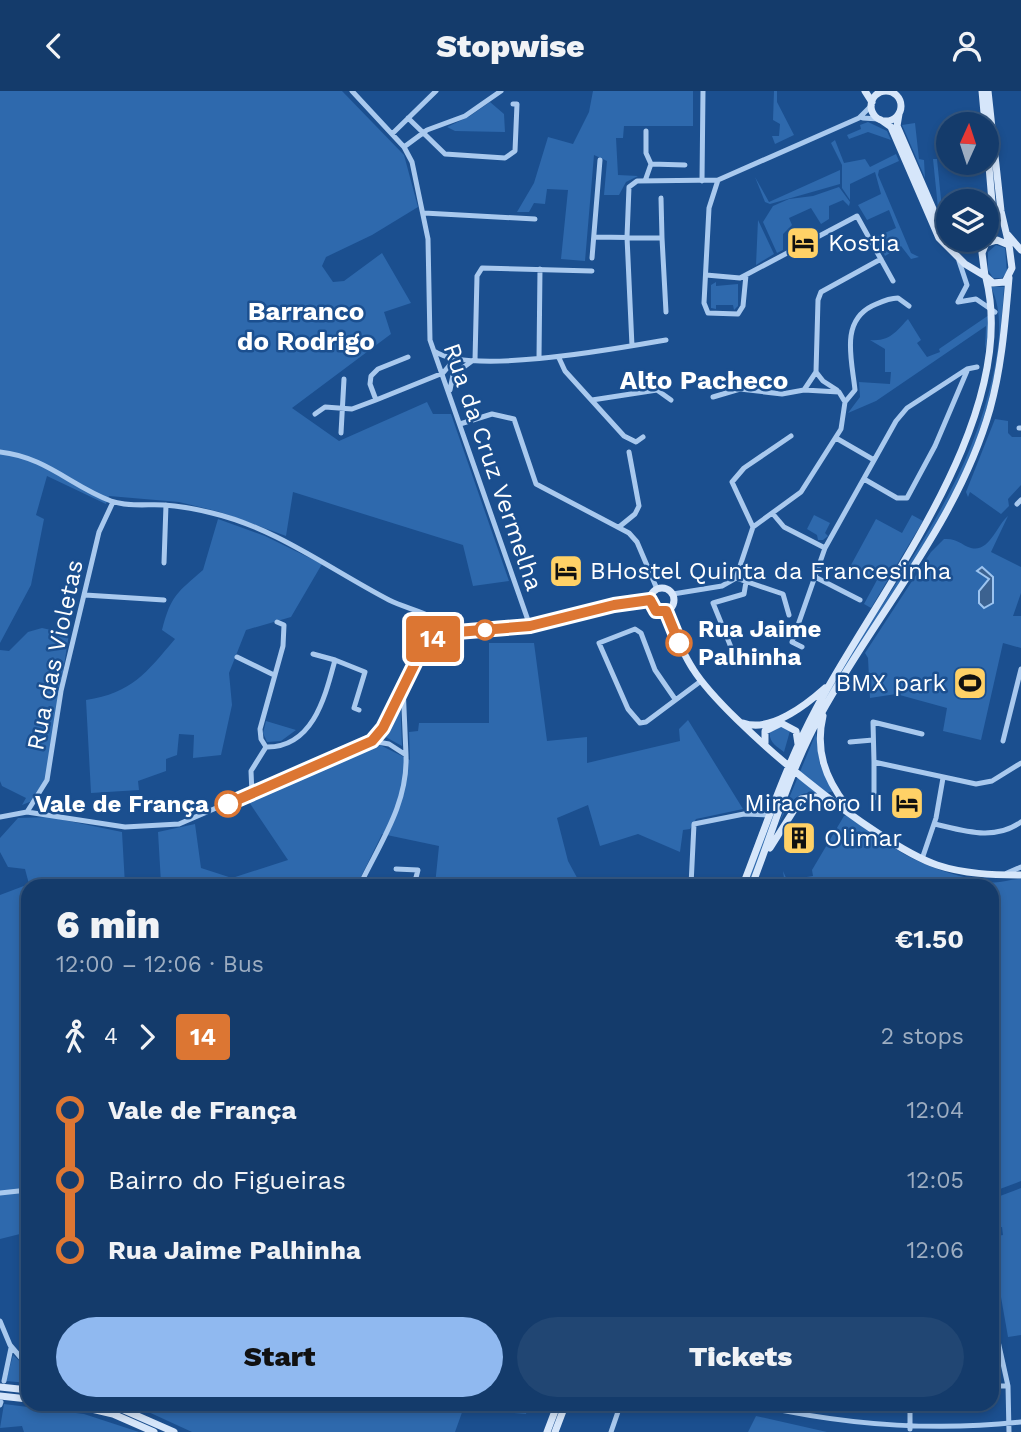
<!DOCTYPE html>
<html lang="en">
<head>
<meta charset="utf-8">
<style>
  :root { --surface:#143b6b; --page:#214673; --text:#f1f3f6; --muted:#9dadc1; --line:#33557e; --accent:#90b9f0 }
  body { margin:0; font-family:"Work Sans",sans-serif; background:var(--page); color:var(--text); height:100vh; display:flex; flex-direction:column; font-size:26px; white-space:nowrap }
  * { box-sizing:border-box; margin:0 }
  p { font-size:23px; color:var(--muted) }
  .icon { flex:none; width:38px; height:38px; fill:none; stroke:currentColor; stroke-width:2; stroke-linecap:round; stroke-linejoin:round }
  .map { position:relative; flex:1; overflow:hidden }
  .drawer { position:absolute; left:21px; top:788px; width:978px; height:532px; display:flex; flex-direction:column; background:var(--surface); border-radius:21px; box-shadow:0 4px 10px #0003,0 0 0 2px var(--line) }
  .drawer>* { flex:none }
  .badge { padding:0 14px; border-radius:5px; font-size:24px; line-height:46px }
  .needle { width:46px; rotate:3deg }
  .controls { position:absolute; left:936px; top:21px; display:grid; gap:14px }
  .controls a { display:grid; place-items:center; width:63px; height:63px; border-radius:50%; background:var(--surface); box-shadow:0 4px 10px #0003,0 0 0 2px var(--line); font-size:35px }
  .map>.badge { position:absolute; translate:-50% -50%; box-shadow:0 0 0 4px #fff }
  .legs { display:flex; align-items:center; gap:10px; height:77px; padding:0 35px; font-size:23px }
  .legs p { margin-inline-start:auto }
  .overview { display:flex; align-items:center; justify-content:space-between; height:119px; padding:0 35px }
  h1 { font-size:38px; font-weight:800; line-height:52px }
  .primary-button { display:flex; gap:14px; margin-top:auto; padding:14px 35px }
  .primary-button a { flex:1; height:80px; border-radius:42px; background:var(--accent); color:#111; font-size:28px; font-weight:800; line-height:80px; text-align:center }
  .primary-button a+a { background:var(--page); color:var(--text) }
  ul { padding:0 35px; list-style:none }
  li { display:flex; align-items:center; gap:24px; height:70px; font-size:26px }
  li i { display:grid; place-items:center; width:10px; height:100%; margin:0 9px; background:currentColor }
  li i::after { content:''; width:18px; height:18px; margin:-9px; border:5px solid; border-radius:50%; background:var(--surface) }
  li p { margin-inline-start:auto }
  li:first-child i { background:linear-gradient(#0000 50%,currentColor 0) }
  li:last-child i { background:linear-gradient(currentColor 50%,#0000 0) }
  header { display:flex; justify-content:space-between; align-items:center; height:91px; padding:0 35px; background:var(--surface); font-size:32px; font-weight:800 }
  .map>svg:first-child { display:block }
  .green { fill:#2e69ad }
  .water { fill:#3c6290; stroke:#9cc4f0; stroke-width:2 }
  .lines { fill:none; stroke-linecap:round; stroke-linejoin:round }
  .street { stroke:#a9c9ee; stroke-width:5 }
  .secondary { stroke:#d6e6fa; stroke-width:7 }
  .line-1-casing { stroke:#fff; stroke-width:16 }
  .line-1 { stroke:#dc7633; stroke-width:10 }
  .stop-1-dot { fill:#fff; stroke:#dc7633; stroke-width:3.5 }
  .labels { text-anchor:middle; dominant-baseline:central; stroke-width:5; stroke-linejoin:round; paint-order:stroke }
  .poi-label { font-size:24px; fill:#fff; stroke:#1b4f8f; text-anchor:start }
  .street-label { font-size:24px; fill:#fff; stroke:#1b4f8f }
  .stop-label { font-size:24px; font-weight:bold; fill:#fff; stroke:#1b4f8f; text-anchor:start }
  .neighbourhood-label { font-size:26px; font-weight:bold; fill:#fff; stroke:#1b4f8f }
</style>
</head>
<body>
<header><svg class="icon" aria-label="back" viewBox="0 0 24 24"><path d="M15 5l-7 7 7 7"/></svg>Stopwise<svg class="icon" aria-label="person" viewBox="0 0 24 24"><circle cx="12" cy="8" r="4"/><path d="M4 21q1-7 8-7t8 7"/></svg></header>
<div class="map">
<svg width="1021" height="1341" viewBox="0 0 1021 1341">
  <rect width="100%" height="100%" fill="#1b4f8f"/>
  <path class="green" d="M0 0H342L404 64 418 116 372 144 326 166 322 175 333 191 344 190 382 162 411 212 384 221 391 243 292 317 339 350 427 311 433 323H451L509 490 473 495 463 454 293 401 286 445 220 421 179 411 109 405 106 413 47 385 36 424 44 428 31 494 0 552Z
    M593 0H693V35H624L623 47H616L618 84 638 85 626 91 619 104H604L607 70 594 64 585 170 561 168 568 99 547 98 545 113 534 112 529 121H517L534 92 548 46 573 53 589 21Z
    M774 0H777V11L794 44 775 53 772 45H779L780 33 773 29Z
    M490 11 504 23 505 41 455 40 447 36 470 25Z
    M868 31 887 40 891 49 868 41 849 48 847 44 861 38 860 34Z
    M915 32 919 68 924 69 925 87 902 34Z
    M835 49 844 72 865 68 870 76 896 63 899 70 879 79 878 84 911 162 919 166 911 168 901 155 885 165 876 146 896 137 889 119 867 129 858 114 881 103 875 81 850 93V109L842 97V74L831 52Z
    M933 68H937L943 128H948V142L938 117Z
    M840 79V93L770 113 765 111 755 86 769 111Z
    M839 96 850 111 849 115 843 109 829 115V128L821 133 811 117 789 127 792 134 783 143V159L777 162 763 131 773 115 789 108 813 105Z
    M758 129 774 163 756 174Z
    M996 154 1005 157 1007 181 1002 187H993L988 179V161Z
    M716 191V195L738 193V215L734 219 733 214H716V218L711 217V194Z
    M991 196H1004C1001 242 997 288 982 332 943 454 855 554 796 667 782 694 763 778 746 794 768 739 785 679 814 627 874 512 965 415 993 284 999 256 1004 223 991 196Z
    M989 224 991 230 985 258 986 235 876 310 848 322 860 306 859 291 890 293 891 281H885V258L870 249C891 251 898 238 908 228L921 249 917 252 927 266 940 261 939 258Z
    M995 328 1008 330V342L1012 346H1021V394L1008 408 1009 415 1001 423 970 401 968 406 966 401Z
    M814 424 830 432 825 442 828 445 823 449H818L817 444 807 438Z
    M912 424 923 430 871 517 864 513 877 489 851 474 876 428 902 442Z
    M1008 425 991 461 1021 476V502L1013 525H1021V557L1003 552 981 649 943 640 947 617 896 603 870 607 868 567 865 562 931 461 944 448C957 447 960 453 971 457 989 462 997 434 1008 425Z
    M218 428 265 445 322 473 291 526 246 539 229 582 232 614 221 664 193 667 194 644 179 643 177 664 166 668V680L138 690 139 699 91 702 86 609C132 602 146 582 175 548L162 539C171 504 177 502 203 479Z
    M42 537 69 543 46 687 32 710 22 714 26 707 2 695 0 690V559L9 560 28 541Z
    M489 552H534L547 650 587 646V672L680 650 679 638 688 629 743 718 696 728 690 738 683 739 680 761 638 743 600 755 588 714 557 727 568 770 581 794H435L439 755 382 743 357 794H28V1141L0 1148V804L29 793 25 778 8 776 0 761V747L18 727 49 726 122 741 125 794 161 792 158 741 195 733 201 777 232 787 288 769 247 708 380 654 410 669 409 641 418 640 419 632H489Z
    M400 607 402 655 382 644Z
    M266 630 296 639 281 650 267 651 263 642Z
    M780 634 790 640 784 661C776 655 768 651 770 639Z
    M816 642 820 674 834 700C823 704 818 701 807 702 791 704 785 722 778 734Z
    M847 724C895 761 928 781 989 791 999 793 1010 788 1021 788V1090L992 1101V794H785L783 780 787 789 813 785 812 779 844 725Z
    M1021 1097V1244L1008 1246 998 1189 992 1191V1146L1003 1144 1002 1136 992 1137V1108Z
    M13 1264 28 1278V1292L6 1290Z
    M4 1313 84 1323 139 1341H24L22 1335 0 1337Z
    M131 1313H465L455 1341H192Z
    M473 1313 528 1312V1313L526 1323 492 1320Z
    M756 1325 827 1341H748Z"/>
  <path class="water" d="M982 476 993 486V512L984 517 979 512V500L989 488 977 480Z"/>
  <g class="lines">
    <path class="street" d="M352 0 404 56 412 71 428 148 430 249 530 535
      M408 27 445 63 505 67 515 60 517 13H513
      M863 27 879 28
      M392 43 436 0
      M404 56 427 39 465 25 501 0
      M651 73 685 74
      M645 90 651 73 646 62V40
      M702 90 703 0
      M424 122 535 128
      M594 146 662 147 661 107
      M662 147 666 221
      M592 167 600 69
      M706 184 740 187 857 125 893 190
      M746 184 743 215 738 223 708 222 704 212 709 117 718 89 859 27 872 14
      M958 211 967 194 959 170
      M958 211 976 208 995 221
      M632 255 627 146 629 96 637 90 718 89
      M434 260C470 285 620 257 666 249
      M539 267 540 178
      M559 267 565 280 624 345 636 351 643 346
      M475 269 477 185 482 177 592 180
      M816 281 823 290 837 299
      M450 299 453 284 472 270
      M804 299 839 301 845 311
      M713 306 740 298 782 303 804 299 816 281 818 209 821 201 881 168
      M376 309 370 293 371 285 378 278 408 266
      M592 309 657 299 671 309
      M315 323 325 316 352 318 376 309 443 282 454 269
      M460 333 492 323 514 328 536 393 629 442 637 451 657 498
      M1019 337H1021
      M341 342 344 288
      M836 347 874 369
      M0 361C46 366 71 395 111 410 127 416 148 413 164 414 180 415 196 418 212 422 276 437 331 479 389 509 409 519 435 522 450 540
      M864 388 897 407H907L935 355 967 280
      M1017 413 1021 409
      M773 423 784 436 825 457
      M619 436 635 423 639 415 629 361
      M753 436 732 391 744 377 791 345
      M164 472 166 414
      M815 486 860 509
      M736 487 783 503 789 524
      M673 503 722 495 736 487 753 436 801 401 841 338 845 311 855 299C852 269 840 231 872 215 881 211 888 207 898 207L909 215
      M85 504 164 509
      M802 556 792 551 825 457 896 330 907 317 967 278 977 276
      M237 566 274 584
      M735 566 713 512 744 503 746 491
      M335 569 365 581 354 617 359 619
      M403 594 406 664
      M675 608 655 579 641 542 635 538 599 552 628 618 640 632 646 631 701 590
      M922 643 873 631 874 671 976 693 992 690 1021 672
      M1003 650 1021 578
      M850 651 873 649
      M266 656 261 648 260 638 283 555 284 534 277 531
      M874 671V707
      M252 703 251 680 266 656C313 657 325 606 335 569L313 563
      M27 721 47 689 61 600 99 441 113 411
      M0 726 27 721 125 736 179 733 372 650 383 637 421 560 445 542 530 535 614 514 650 509
      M935 733C965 740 994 750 1021 731
      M922 768 936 727 943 687
      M396 778 418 779 414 794
      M1007 782 1021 776
      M360 794C380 752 408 713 406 664L389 653 372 650
      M691 794 694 733 744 723 770 724
      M0 1102 28 1099
      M992 1223 1008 1295 1009 1341
      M0 1230 10 1254 28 1275
      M4 1290 11 1257
      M992 1295H1008
      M748 1312C837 1333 930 1341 1021 1331
      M0 1314 1 1311
      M910 1338V1312
      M611 1341 621 1312"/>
    <path class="secondary" d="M865 0 872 11
      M982 0 985 33
      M988 0 1001 120 1009 154
      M871 15a15 15 0 1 1 30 0a15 15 0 1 1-30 0Z
      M899 23 897 35 943 141 959 156 985 154
      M881 29 891 36 939 147 965 173 985 185
      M987 52 992 111 987 142
      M1008 144 1021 159
      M987 149 982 162 985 185 993 192 1005 191 1012 177 1009 154 997 149 987 152
      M650 509a12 12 0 1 1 24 0a12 12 0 1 1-24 0Z
      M666 520C674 540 681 560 693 578 727 632 877 754 937 774 964 783 993 784 1021 784
      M823 625C815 659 825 687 846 714
      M743 632C770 642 806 614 825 597
      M765 652V640L781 632 796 640 798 653
      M770 757 801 708 816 706 833 714
      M743 794C766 735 786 674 816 618 877 502 1021 327 986 187
      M752 794C774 737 791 676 821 623 877 521 958 431 990 318 1002 275 1005 231 1009 187
      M0 1296 28 1299
      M0 1305 28 1308
      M66 1312 113 1323 154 1341
      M108 1312 174 1341
      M547 1341 558 1312
      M555 1341 566 1312"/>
  </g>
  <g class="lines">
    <g class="line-1-casing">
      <path id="line-1" d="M228 713 372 650 383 637 421 560 445 542 530 535 614 514 650 509 656 520H666L679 552"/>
    </g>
    <use href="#line-1" class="line-1"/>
  </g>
  <defs>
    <g id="hotel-square" transform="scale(1.75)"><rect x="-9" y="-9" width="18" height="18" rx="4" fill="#ffd166" stroke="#1b4f8f"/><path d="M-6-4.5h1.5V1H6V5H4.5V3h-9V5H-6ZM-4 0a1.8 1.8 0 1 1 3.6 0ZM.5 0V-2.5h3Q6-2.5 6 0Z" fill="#111"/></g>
    <g id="stadium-square" transform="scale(1.75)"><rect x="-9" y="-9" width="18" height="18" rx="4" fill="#ffd166" stroke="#1b4f8f"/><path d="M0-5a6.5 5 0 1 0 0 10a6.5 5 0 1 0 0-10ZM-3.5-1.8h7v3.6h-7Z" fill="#111"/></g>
    <g id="building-square" transform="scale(1.75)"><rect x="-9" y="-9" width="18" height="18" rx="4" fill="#ffd166" stroke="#1b4f8f"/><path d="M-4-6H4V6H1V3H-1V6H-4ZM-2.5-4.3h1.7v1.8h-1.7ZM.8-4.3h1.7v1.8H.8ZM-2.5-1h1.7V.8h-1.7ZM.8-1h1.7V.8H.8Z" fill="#111"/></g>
  </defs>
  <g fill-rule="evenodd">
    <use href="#hotel-square" x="803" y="152"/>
    <use href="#hotel-square" x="566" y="480"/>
    <use href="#stadium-square" x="970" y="592"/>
    <use href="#hotel-square" x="907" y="712"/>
    <use href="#building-square" x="799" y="747"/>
  </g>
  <g class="stop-1-dot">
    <circle cx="485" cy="539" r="9"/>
    <circle cx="679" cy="552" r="12"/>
    <circle cx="228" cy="713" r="12"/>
  </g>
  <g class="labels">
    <g class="poi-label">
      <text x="828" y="152">Kostia</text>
      <text x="590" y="480">BHostel Quinta da Francesinha</text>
      <text x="946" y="592" text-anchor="end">BMX park</text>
      <text x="883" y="712" text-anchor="end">Mirachoro II</text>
      <text x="824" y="747">Olimar</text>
    </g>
    <g class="street-label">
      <text transform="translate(493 376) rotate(71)">Rua da Cruz Vermelha</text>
      <text transform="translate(55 564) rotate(-78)">Rua das Violetas</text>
    </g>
    <g class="stop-label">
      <text x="698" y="538">Rua Jaime<tspan x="698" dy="28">Palhinha</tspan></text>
      <text x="209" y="713" text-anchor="end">Vale de França</text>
    </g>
    <g class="neighbourhood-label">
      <text x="306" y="220">Barranco<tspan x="306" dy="30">do Rodrigo</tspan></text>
      <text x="704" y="289">Alto Pacheco</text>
    </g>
  </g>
</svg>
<div class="controls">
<a><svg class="needle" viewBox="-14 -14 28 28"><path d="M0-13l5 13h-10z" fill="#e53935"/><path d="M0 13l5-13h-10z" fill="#9dadc1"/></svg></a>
<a><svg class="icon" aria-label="layers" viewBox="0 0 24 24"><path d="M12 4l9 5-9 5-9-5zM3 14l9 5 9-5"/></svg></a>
</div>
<b class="badge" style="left:433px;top:548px;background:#dc7633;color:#fff">14</b>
<section class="drawer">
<div class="overview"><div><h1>6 min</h1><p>12:00 – 12:06 · Bus</p></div><b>€1.50</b></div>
<div class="legs"><svg class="icon" aria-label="walk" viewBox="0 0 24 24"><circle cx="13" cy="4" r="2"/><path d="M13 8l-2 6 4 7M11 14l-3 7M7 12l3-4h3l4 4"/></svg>4<svg class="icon" aria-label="forward" viewBox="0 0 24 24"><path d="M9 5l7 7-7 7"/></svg><b class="badge" style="background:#dc7633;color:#fff">14</b><p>2 stops</p></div>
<ul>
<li><i style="color:#dc7633"></i><b>Vale de França</b><p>12:04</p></li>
<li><i style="color:#dc7633"></i><span>Bairro do Figueiras</span><p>12:05</p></li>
<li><i style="color:#dc7633"></i><b>Rua Jaime Palhinha</b><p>12:06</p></li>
</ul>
<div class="primary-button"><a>Start</a><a>Tickets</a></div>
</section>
</div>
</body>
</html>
